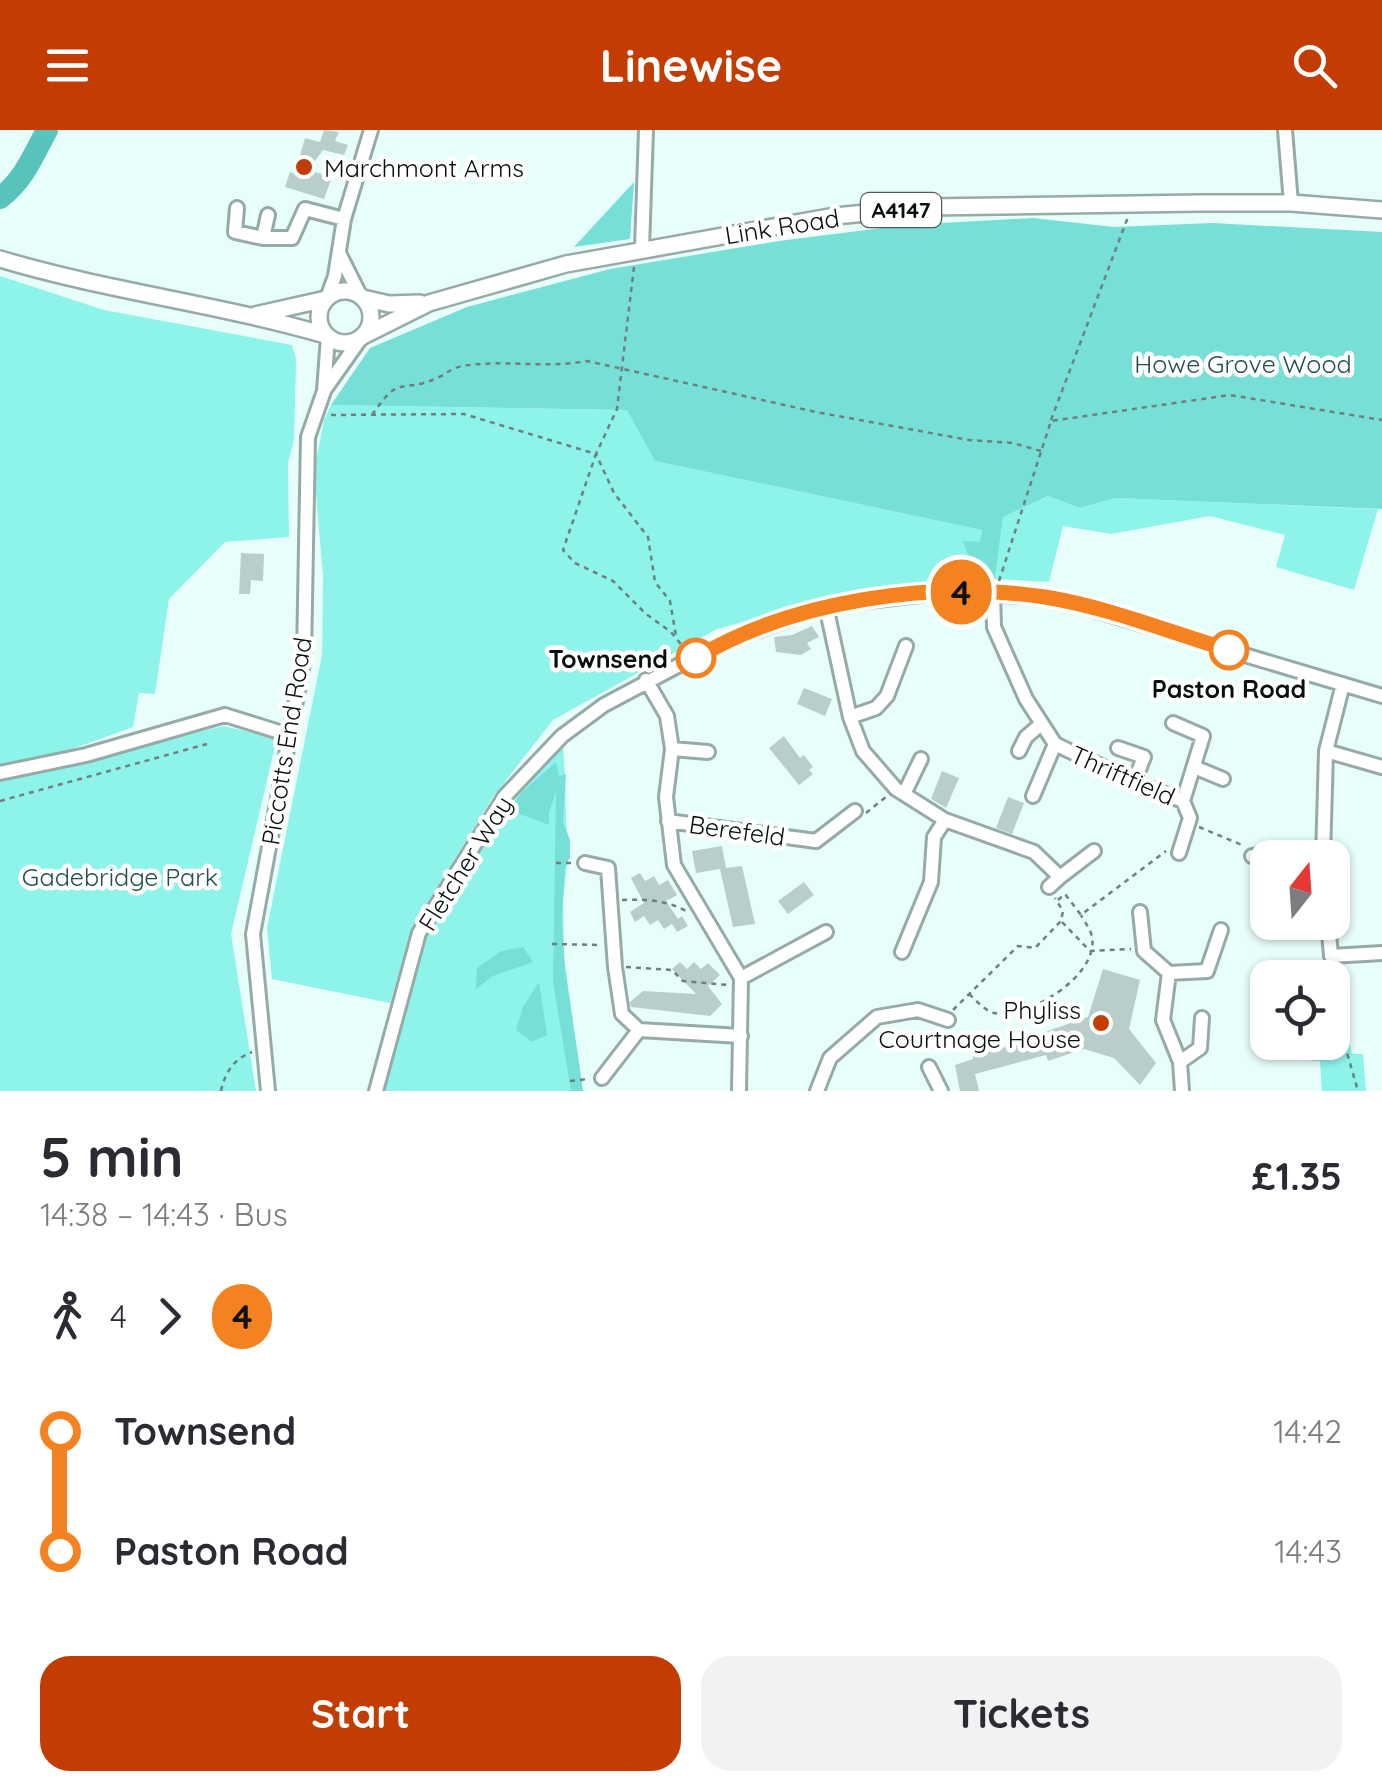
<!DOCTYPE html>
<html lang="en">
<head>
<meta charset="utf-8">
<style>
  :root { --surface:#fff; --page:#f2f2f3; --text:#2b2b33; --muted:#7c7c81; --accent:#c33c02 }
  body { margin:0; font-family:Quicksand,sans-serif; background:var(--page); color:var(--text); height:100vh; display:flex; flex-direction:column; font-size:38px; white-space:nowrap }
  * { box-sizing:border-box; margin:0 }
  p { font-size:32px; color:var(--muted) }
  .icon { flex:none; width:55px; height:55px; fill:none; stroke:currentColor; stroke-width:2; stroke-linecap:round; stroke-linejoin:round }
  .map { position:relative; height:961px; overflow:hidden }
  .drawer { display:flex; flex-direction:column; background:var(--surface); flex:1 }
  .drawer>* { flex:none }
  .badge { padding:0 20px; border-radius:32px; font-size:35px; line-height:65px }
  .needle { width:65px; rotate:17deg }
  .fabs { position:absolute; left:1250px; top:710px; display:grid; gap:20px }
  .fabs a { display:grid; place-items:center; width:100px; height:100px; border-radius:20px; background:var(--surface); box-shadow:0 2px 8px #0004; font-size:50px }
  .map>.badge { position:absolute; translate:-50% -50%; box-shadow:0 0 0 5px #fff }
  .legs { display:flex; align-items:center; gap:15px; height:110px; padding:0 40px; font-size:32px }
  .legs p { margin-inline-start:auto }
  .head { display:flex; align-items:center; justify-content:space-between; height:170px; padding:0 40px }
  h1 { font-size:55px; font-weight:800; line-height:75px }
  .button { display:flex; gap:20px; margin-top:auto; padding:20px 40px }
  .button a { flex:1; height:115px; border-radius:30px; background:var(--accent); color:#fff; font-size:40px; font-weight:800; line-height:115px; text-align:center }
  .button a+a { background:var(--page); color:var(--text) }
  ul { padding:0 40px; list-style:none }
  li { display:flex; align-items:center; gap:35px; height:120px; font-size:38px }
  li i { display:grid; place-items:center; width:15px; height:100%; margin:0 12px; background:currentColor }
  li i::after { content:''; width:25px; height:25px; margin:-12px; border:8px solid; border-radius:50%; background:var(--surface) }
  li p { margin-inline-start:auto }
  li:first-child i { background:linear-gradient(#0000 50%,currentColor 0) }
  li:last-child i { background:linear-gradient(currentColor 50%,#0000 0) }
  header { display:flex; justify-content:space-between; align-items:center; height:130px; padding:0 40px; background:var(--accent); color:#fff; font-size:45px; font-weight:800 }
  .map>svg:first-child { display:block }
  .green { fill:#8ef4ea }
  .forest { fill:#76dfd6 }
  .lines { fill:none; stroke-linecap:round; stroke-linejoin:round }
  .river { stroke:#57c3ba; stroke-width:22 }
  .building { fill:#b9cecb }
  .minor-casing { stroke:#96aaa8; stroke-width:18 }
  .major-casing { stroke:#96aaa8; stroke-width:20 }
  .path { stroke:#707f7d; stroke-width:2.5; stroke-dasharray:5 5; stroke-linecap:butt }
  .minor { stroke:#fff; stroke-width:12 }
  .major { stroke:#fff; stroke-width:15 }
  .line-1-casing { stroke:#fff; stroke-width:22 }
  .line-1 { stroke:#f58220; stroke-width:15 }
  .poi-dot { fill:#c33c02; stroke:#fff; stroke-width:4 }
  .stop-1-dot { fill:#fff; stroke:#f58220; stroke-width:5 }
  .labels { text-anchor:middle; dominant-baseline:central; stroke-width:9; stroke-linejoin:round; paint-order:stroke }
  .shield { fill:#fff; stroke:#525857; stroke-width:2.5 }
  .shield-label { font-size:22px; font-weight:bold; fill:#08100f }
  .poi-label { font-size:25px; fill:#08100f; stroke:#fff; text-anchor:start }
  .street-label { font-size:25px; fill:#08100f; stroke:#fff }
  .park-label { font-size:25px; fill:#204f4b; stroke:#fff }
  .stop-label { font-size:25px; font-weight:bold; fill:#08100f; stroke:#fff; text-anchor:end }
</style>
</head>
<body>
<header><svg class="icon" aria-label="menu" viewBox="0 0 24 24"><path d="M4 6h16M4 12h16M4 18h16"/></svg>Linewise<svg class="icon" aria-label="search" viewBox="0 0 24 24"><circle cx="10" cy="10" r="6"/><path d="M15 15l6 6"/></svg></header>
<div class="map">
<svg width="1382" height="961" viewBox="0 0 1382 961">
  <rect width="100%" height="100%" fill="#e8fefb"/>
  <path class="green" d="M0 146 104 180 292 215 296 229 294 310 288 333 289 407 225 412 169 469 155 564 139 563 133 597 56 625 0 636Z
    M331 275 628 280 655 331 982 400 980 413 968 425 985 448 849 463 717 499 553 590 493 667 413 796 390 873 272 849 267 798 322 525 323 446 314 341 324 290Z
    M1048 366 1080 378 1116 368 1378 379 1354 460 1276 437 1285 405 1210 386 1111 404 1063 396 1049 452 995 449 1003 387Z
    M223 596 277 608 231 804 256 961H0V652Z
    M562 606C566 641 565 674 567 708L570 710 563 769 564 827 583 961H376L419 803 505 666Z
    M1345 892 1352 924H1363L1366 961H1322L1320 931H1311L1313 913 1332 912 1333 894Z"/>
  <path class="forest" d="M634 52 630 109 574 117Z
    M1033 88 1114 97 1212 93 1382 102V379L1116 368 1080 378 1048 366 1003 387 995 449 985 448 968 425 963 411 980 412 982 400 655 331 627 280 331 275 370 218 467 177 610 139 779 111 906 95Z
    M556 632 559 646 566 644 563 692 570 710V727L565 737 562 789 565 839 583 961H571L553 852 556 662 549 682V695L520 684 504 688 521 663Z
    M523 817 533 832 493 846 476 859 477 838 501 821Z
    M539 852 547 905 532 912 516 900 523 877Z"/>
  <g class="lines">
    <path class="river" d="M0 68C24 50 33 26 47 0"/>
  </g>
  <path class="building" d="M324 0 339 2 335 11 348 15 344 25 323 20 308 40 332 47 324 69 285 57 290 42 295 44 305 8 320 12Z
    M241 423 264 424 263 451 251 450 250 464H239Z
    M812 496 819 507 807 513 811 519 801 525 776 522 774 507 792 505Z
    M804 558 832 569 825 586 797 574Z
    M784 606 800 628 804 625 813 637 809 640 813 644 799 655 769 618Z
    M942 641 959 648 946 678 931 669Z
    M1008 667 1024 673 1012 704 996 698Z
    M722 716 726 738 742 736 755 794 733 797 720 739 696 743 692 721Z
    M640 743 645 751 654 746 659 755 668 750 677 765 666 771 678 789 682 786 688 796 677 802 672 794 664 799 658 790 650 795 644 786 635 792 630 782 644 773 631 748Z
    M804 752 814 765 788 784 778 771Z
    M680 832 687 839 694 832 701 839 708 833 720 845 708 856 722 874 710 886 631 877 630 872 643 861 696 864 672 839Z
    M1103 839 1140 850 1129 899 1156 933 1140 955 1114 928 1084 919 1048 931 1046 925 975 944 979 961H960L955 935 973 929V925L1040 908 1039 904 1088 887Z"/>
  <g class="lines">
    <g class="minor-casing">
      <path id="minor" d="M1285 0 1291 73
        M237 78 235 102 263 108H292L305 79 344 89
        M263 108 268 85
        M642 118 646 0
        M340 125 361 167
        M327 168 335 146 344 89 371 0
        M325 259 361 208
        M993 463 994 497 1026 569 1055 614 1134 652 1183 671 1190 688 1179 723
        M826 476 850 587 863 621 896 659 945 690 934 707 931 752 902 822
        M646 550 667 586 672 619 666 667 674 735 741 848 739 961
        M850 587 876 578 887 566 906 516
        M1173 593 1203 606 1183 671
        M1118 618 1144 627 1134 652
        M672 619 708 622
        M1019 621 1026 607 1040 595
        M1326 621 1382 637
        M1194 637 1223 649
        M0 643 86 625 225 585 289 605
        M904 664 921 629
        M1033 666 1055 614
        M945 690 1034 722 1060 747 1049 757
        M668 691 816 711 855 681
        M1252 726 1323 723
        M1323 728 1326 621 1343 554
        M585 733 608 738 615 837 622 884 639 900 741 906
        M1060 747 1094 721
        M1140 782 1144 821 1169 843 1207 841 1221 800
        M1328 792 1331 826 1382 823
        M1169 843 1163 890 1180 932 1182 961
        M741 848 826 802
        M1332 852 1335 881
        M1180 932 1200 918 1202 888
        M929 937 941 961
        M602 948 639 900
        M268 961 253 804 304 527 308 307 324 261 328 207
        M376 961 419 803 505 666 562 606 604 575 717 515 826 476 944 462 1046 467 1084 477 1382 566
        M817 961 830 928 877 887 918 880 948 890"/>
    </g>
    <g class="major-casing">
      <path id="major" d="M0 129C107 161 218 174 325 205
        M319 187a26 26 0 1 1 52 0a26 26 0 1 1-52 0Z
        M363 168 389 174 420 173
        M255 185 326 169
        M363 206 429 173 566 134 835 86 928 77 1200 73H1291L1382 80"/>
    </g>
    <path class="path" d="M634 137 617 279 596 324 614 363 648 407 655 452 670 471 676 506
      M331 285 464 284 596 324 563 420 575 433 613 451 646 484 671 502 684 518
      M372 285C401 243 398 264 435 249 445 245 453 237 463 236 503 229 546 239 587 231L816 282 969 310 1013 313 1041 321
      M1051 290 1128 87
      M999 451 1051 291 1230 265 1382 290
      M0 671 207 614
      M866 683 887 666
      M1199 697 1242 715
      M556 733H574
      M622 770C645 769 666 770 686 781
      M1058 770 1065 764 1081 785 1166 721
      M1062 792 1090 821 1131 819
      M552 814 602 815
      M626 837 672 840 683 851 728 855
      M969 864C977 871 985 881 994 883 1028 889 1099 846 1092 807 1091 800 1084 791 1081 785
      M953 880 1018 816 1035 818 1061 791 1063 781 1055 768
      M1339 895 1358 961
      M570 951 588 949
      M221 961C225 942 234 929 252 922"/>
    <use href="#minor" class="minor"/>
    <use href="#major" class="major"/>
  </g>
  <g class="lines">
    <g class="line-1-casing">
      <path id="line-1" d="M696 528C793 470 933 450 1045 467 1107 477 1169 502 1229 520"/>
    </g>
    <use href="#line-1" class="line-1"/>
  </g>
  <g class="poi-dot">
    <circle cx="304" cy="37" r="10"/>
    <circle cx="1101" cy="893" r="10"/>
  </g>
  <g class="stop-1-dot">
    <circle cx="1229" cy="520" r="18"/>
    <circle cx="696" cy="528" r="18"/>
  </g>
  <g class="labels">
    <rect class="shield" x="861" y="63" width="80" height="34" rx="8"/>
    <g class="shield-label">
      <text x="901" y="80">A4147</text>
    </g>
    <g class="poi-label">
      <text x="324" y="37">Marchmont Arms</text>
      <text x="1081" y="879" text-anchor="end">Phyliss<tspan x="1081" dy="29">Courtnage House</tspan></text>
    </g>
    <g class="street-label">
      <text transform="translate(782 96) rotate(-9)">Link Road</text>
      <text transform="translate(286 611) rotate(-81)">Piccotts End Road</text>
      <text transform="translate(1123 645) rotate(24)">Thriftfield</text>
      <text transform="translate(737 700) rotate(8)">Berefeld</text>
      <text transform="translate(465 733) rotate(-58)">Fletcher Way</text>
    </g>
    <g class="park-label">
      <text x="1243" y="233">Howe Grove Wood</text>
      <text x="120" y="746">Gadebridge Park</text>
    </g>
    <g class="stop-label">
      <text x="668" y="528">Townsend</text>
      <text x="1229" y="558" text-anchor="middle">Paston Road</text>
    </g>
  </g>
</svg>
<div class="fabs">
<a><svg class="needle" viewBox="-14 -14 28 28"><path d="M0-13l5 13h-10z" fill="#e53935"/><path d="M0 13l5-13h-10z" fill="#7c7c81"/></svg></a>
<a><svg class="icon" aria-label="locate" viewBox="0 0 24 24"><circle cx="12" cy="12" r="6"/><path d="M12 2v4M12 18v4M2 12h4M18 12h4"/></svg></a>
</div>
<b class="badge" style="left:961px;top:462px;background:#f58220;color:#111">4</b>
</div>
<section class="drawer">
<div class="head"><div><h1>5 min</h1><p>14:38 – 14:43 · Bus</p></div><b>£1.35</b></div>
<div class="legs"><svg class="icon" aria-label="walk" viewBox="0 0 24 24"><circle cx="13" cy="4" r="2"/><path d="M13 8l-2 6 4 7M11 14l-3 7M7 12l3-4h3l4 4"/></svg>4<svg class="icon" aria-label="forward" viewBox="0 0 24 24"><path d="M9 5l7 7-7 7"/></svg><b class="badge" style="background:#f58220;color:#111">4</b></div>
<ul>
<li><i style="color:#f58220"></i><b>Townsend</b><p>14:42</p></li>
<li><i style="color:#f58220"></i><b>Paston Road</b><p>14:43</p></li>
</ul>
<div class="button"><a>Start</a><a>Tickets</a></div>
</section>
</body>
</html>
